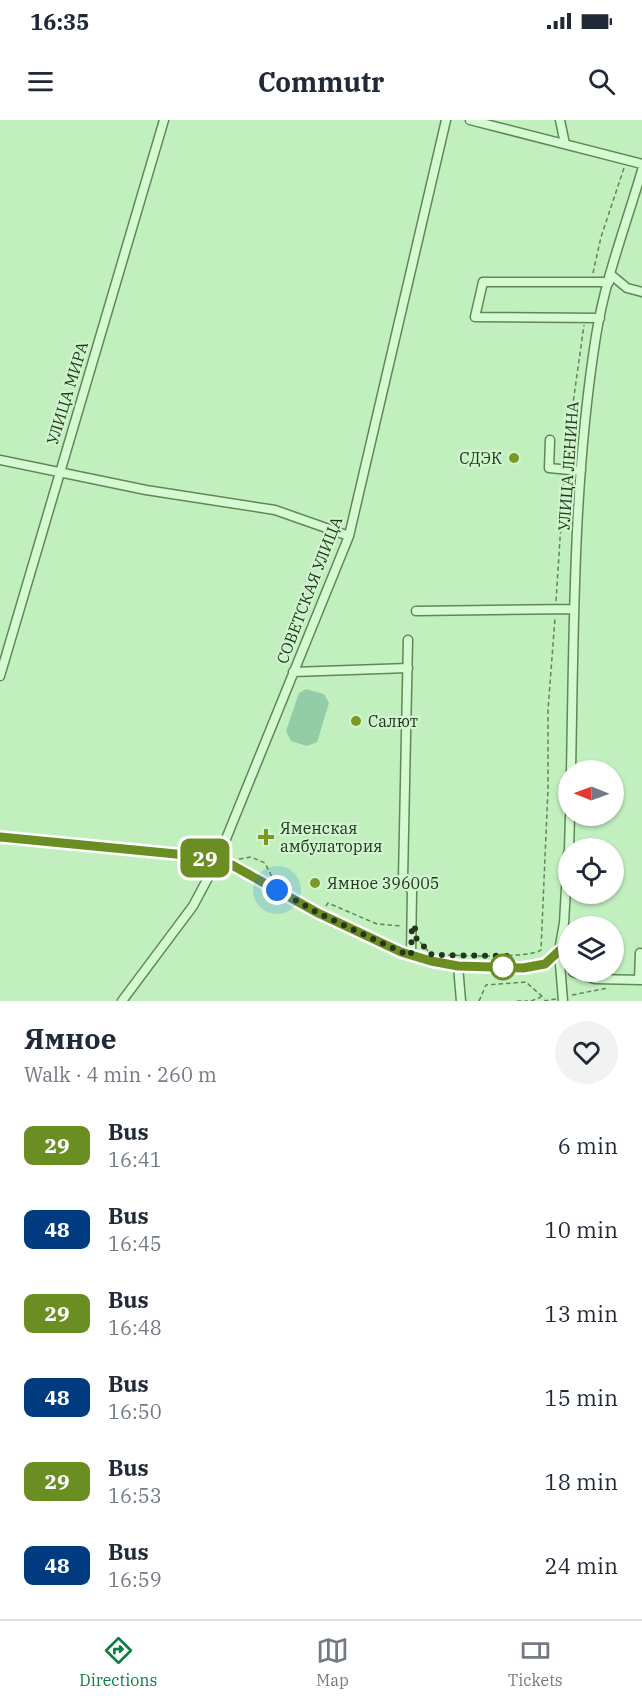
<!DOCTYPE html>
<html lang="en">
<head>
<meta charset="utf-8">
<style>
  :root { --surface:#fff; --page:#f2f2f3; --text:#1f2937; --muted:#747a83; --line:#e0e1e3; --accent:#0b8043 }
  body { margin:0; font-family:"IBM Plex Serif",serif; background:var(--page); color:var(--text); height:100vh; display:flex; flex-direction:column; font-size:22px; white-space:nowrap }
  * { box-sizing:border-box; margin:0 }
  p { font-size:20px; color:var(--muted) }
  .icon { flex:none; width:33px; height:33px; fill:none; stroke:currentColor; stroke-width:2; stroke-linecap:round; stroke-linejoin:round }
  .map { position:relative; height:881px; overflow:hidden }
  .side { display:flex; flex-direction:column; background:var(--surface); flex:1 }
  .side>* { flex:none }
  .badge { padding:0 12px; border-radius:9px; font-size:21px; line-height:39px }
  .needle { width:39px; rotate:271deg }
  .controls { position:absolute; left:558px; top:640px; display:grid; gap:12px }
  .controls a { display:grid; place-items:center; width:66px; height:66px; border-radius:50%; background:var(--surface); box-shadow:0 2px 4px #0004; font-size:30px }
  .you { position:absolute; width:30px; height:30px; margin:-15px; border:4px solid #fff; border-radius:50%; background:#1a73e8; box-shadow:0 0 0 9px #1a73e833 }
  .map>.badge { position:absolute; translate:-50% -50%; box-shadow:0 0 0 3px #fff }
  .round { display:grid; place-items:center; flex:none; width:63px; height:63px; border-radius:32px; background:var(--page) }
  .head { display:flex; align-items:center; justify-content:space-between; height:102px; padding:0 24px }
  h1 { font-size:28px; font-weight:800; line-height:45px }
  ul { padding:0; list-style:none }
  li { display:flex; align-items:center; gap:18px; height:84px; padding:0 24px }
  li div { flex:1 }
  li b { display:block; font-size:22px }
  li em { font-style:normal }
  li .badge { min-width:66px; font-weight:700; text-align:center }
  .status { display:flex; justify-content:space-between; align-items:center; height:42px; padding:0 30px; background:var(--surface); direction:ltr }
  .status svg { height:16px; fill:currentColor }
  header { display:flex; justify-content:space-between; align-items:center; height:78px; padding:0 24px; background:var(--surface); font-size:27px; font-weight:800 }
  .tab-bar { display:flex; justify-content:space-around; align-items:center; height:84px; border-top:2px solid var(--line); background:var(--surface); font-size:16px; color:var(--muted) }
  .tab-bar a { display:grid; justify-items:center; gap:3px }
  .tab-bar .active { color:var(--accent) }
  .map>svg:first-child { display:block }
  .green { fill:#92cda7 }
  .lines { fill:none; stroke-linecap:round; stroke-linejoin:round }
  .minor-casing { stroke:#618756; stroke-width:11 }
  .path { stroke:#618756; stroke-width:1.5; stroke-dasharray:4.5 3; stroke-linecap:butt }
  .minor { stroke:#d3fad1; stroke-width:8 }
  .line-casing { stroke:#fff; stroke-width:14 }
  .line { stroke:#6b8e23; stroke-width:9 }
  .walk { stroke:#23361c; stroke-width:6; stroke-dasharray:0 10.8 }
  .poi-dot { fill:#7c9825; stroke:#cff6ce; stroke-width:2 }
  .stop-dot { fill:#fff; stroke:#6b8e23; stroke-width:3 }
  .labels { text-anchor:middle; dominant-baseline:central; stroke-width:4.5; stroke-linejoin:round; paint-order:stroke }
  .street-label { font-size:16px; fill:#23361c; stroke:#cff6ce }
  .poi-label { font-size:16px; fill:#23361c; stroke:#cff6ce; text-anchor:start }
</style>
</head>
<body>
<div class="status"><b>16:35</b><svg viewBox="0 0 49 12"><path d="M0 12V9h3v3zM5 12V6h3v6zM10 12V3h3v9zM15 12V0h3v12zM26 1h20v11H26zM47 4h2v5h-2z"/></svg></div>
<header><svg class="icon" aria-label="menu" viewBox="0 0 24 24"><path d="M4 6h16M4 12h16M4 18h16"/></svg>Commutr<svg class="icon" aria-label="search" viewBox="0 0 24 24"><circle cx="10" cy="10" r="6"/><path d="M15 15l6 6"/></svg></header>
<div class="map">
<svg width="642" height="881" viewBox="0 0 642 881">
  <rect width="100%" height="100%" fill="#c1efbe"/>
  <path class="green" d="M306 569 324 574 329 583 317 622 307 626 291 621 286 611 299 573Z"/>
  <g class="lines">
    <g class="minor-casing">
      <path id="minor" d="M470 0 642 44
        M560 0 565 24
        M610 154 627 168 642 172
        M600 198 475 197 483 162H609
        M550 320 549 348 581 351
        M0 340 146 370 275 390 349 416
        M416 491 574 489
        M408 520 403 759 412 771 411 835
        M293 552 408 548
        M0 556 164 0
        M571 651C574 506 573 360 596 216 605 159 626 105 642 50
        M0 717 176 734 232 745 318 793 401 832 431 841 458 846 523 848 545 844 559 831
        M569 729 570 696
        M458 846 461 881
        M573 852 595 859 642 860
        M639 860 640 833
        M122 881 193 786 217 741 349 416 446 0
        M563 881 559 831 564 803 568 733"/>
    </g>
    <path class="path" d="M593 153 601 117 624 48
      M565 340 584 205
      M556 481 564 357
      M239 739 251 737 265 743 272 757
      M326 786 328 783 377 804 402 806
      M420 822 429 832
      M448 835C464 836 531 838 541 830L548 668V590L555 498
      M572 875 608 868
      M479 881 486 865 526 862 545 879
      M517 881H528
      M531 881 541 877
      M544 881 556 879"/>
    <use href="#minor" class="minor"/>
  </g>
  <g class="lines">
    <g class="line-casing">
      <path id="line" d="M0 717 176 734 232 745 318 793 401 832 431 841 458 846 523 848 545 844 559 831"/>
    </g>
    <use href="#line" class="line"/>
    <path class="walk" d="M277 770 318 793 401 832 411 835 412 806H415V817L432 835 513 836 503 847"/>
  </g>
  <g class="poi-dot">
    <circle cx="514" cy="338" r="6"/>
    <circle cx="356" cy="601" r="6"/>
    <path d="M263 708h6v6h6v6h-6v6h-6v-6h-6v-6h6z"/>
    <circle cx="315" cy="763" r="6"/>
  </g>
  <circle class="stop-dot" cx="503" cy="847" r="12"/>
  <g class="labels">
    <g class="street-label">
      <text transform="translate(67 273) rotate(-73)">УЛИЦА МИРА</text>
      <text transform="translate(568 346) rotate(-86)">УЛИЦА ЛЕНИНА</text>
      <text transform="translate(309 470) rotate(-69)">СОВЕТСКАЯ УЛИЦА</text>
    </g>
    <g class="poi-label">
      <text x="502" y="338" text-anchor="end">СДЭК</text>
      <text x="368" y="601">Салют</text>
      <text x="280" y="708">Яменская<tspan x="280" dy="18">амбулатория</tspan></text>
      <text x="327" y="763">Ямное 396005</text>
    </g>
  </g>
</svg>
<div class="controls">
<a><svg class="needle" viewBox="-14 -14 28 28"><path d="M0-13l5 13h-10z" fill="#e53935"/><path d="M0 13l5-13h-10z" fill="#747a83"/></svg></a>
<a><svg class="icon" aria-label="locate" viewBox="0 0 24 24"><circle cx="12" cy="12" r="6"/><path d="M12 2v4M12 18v4M2 12h4M18 12h4"/></svg></a>
<a><svg class="icon" aria-label="layers" viewBox="0 0 24 24"><path d="M12 4l9 5-9 5-9-5zM3 14l9 5 9-5"/></svg></a>
</div>
<div class="you" style="left:277px;top:770px"></div>
<b class="badge" style="left:205px;top:738px;background:#6b8e23;color:#fff">29</b>
</div>
<section class="side">
<div class="head"><div><h1>Ямное</h1><p>Walk · 4 min · 260 m</p></div><a class="round"><svg class="icon" aria-label="heart" viewBox="0 0 24 24"><path d="M12 20l-8-8c-3-5 5-10 8-4 3-6 11-1 8 4z"/></svg></a></div>
<ul>
<li><span class="badge" style="background:#6b8e23;color:#fff">29</span><div><b>Bus</b><p>16:41</p></div><em>6 min</em></li>
<li><span class="badge" style="background:#003b80;color:#fff">48</span><div><b>Bus</b><p>16:45</p></div><em>10 min</em></li>
<li><span class="badge" style="background:#6b8e23;color:#fff">29</span><div><b>Bus</b><p>16:48</p></div><em>13 min</em></li>
<li><span class="badge" style="background:#003b80;color:#fff">48</span><div><b>Bus</b><p>16:50</p></div><em>15 min</em></li>
<li><span class="badge" style="background:#6b8e23;color:#fff">29</span><div><b>Bus</b><p>16:53</p></div><em>18 min</em></li>
<li><span class="badge" style="background:#003b80;color:#fff">48</span><div><b>Bus</b><p>16:59</p></div><em>24 min</em></li>
</ul>
</section>
<nav class="tab-bar">
<a class="active"><svg class="icon" aria-label="directions" viewBox="0 0 24 24"><path d="M12 3l9 9-9 9-9-9zM9 14v-3h6M13 9l2 2-2 2"/></svg>Directions</a>
<a><svg class="icon" aria-label="map" viewBox="0 0 24 24"><path d="M3 6l6-2 6 2 6-2v14l-6 2-6-2-6 2zM9 4v14M15 6v14"/></svg>Map</a>
<a><svg class="icon" aria-label="tickets" viewBox="0 0 24 24"><path d="M3 7h18v10H3zM15 7v10"/></svg>Tickets</a>
</nav>
</body>
</html>
